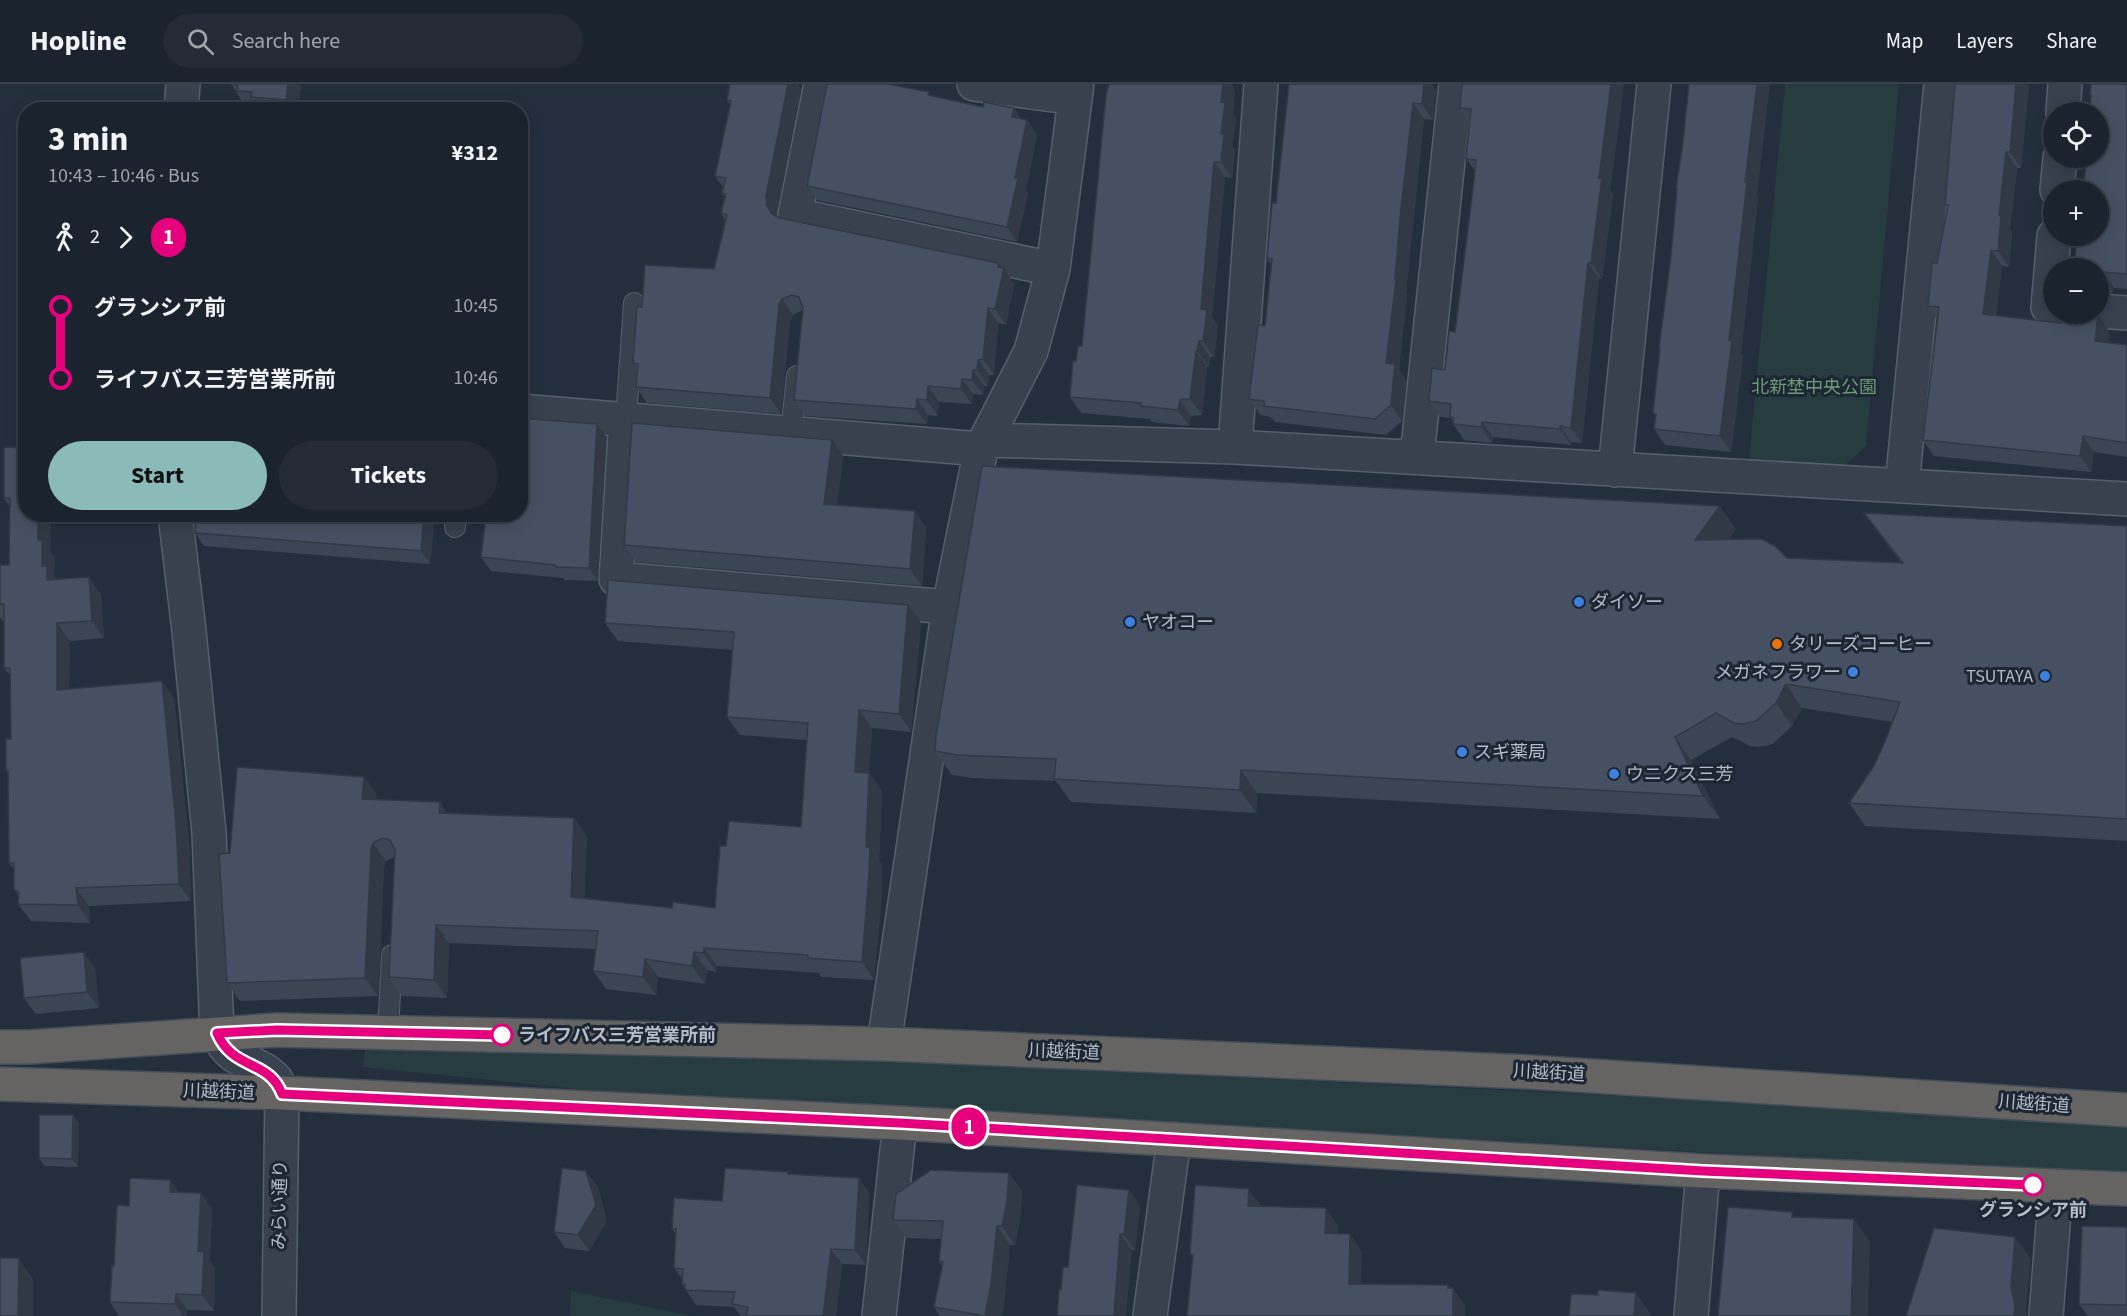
<!DOCTYPE html>
<html lang="en">
<head>
<meta charset="utf-8">
<style>
  :root { --surface:#1b232e; --page:#242b36; --text:#f1f3f6; --muted:#a0a4aa; --line:#39404a; --accent:#8bbbb9 }
  body { margin:0; font-family:"Source Sans 3","Noto Sans JP",sans-serif; background:var(--page); color:var(--text); height:100vh; display:flex; flex-direction:column; font-size:22px; white-space:nowrap }
  * { box-sizing:border-box; margin:0 }
  p { font-size:20px; color:var(--muted) }
  .icon { flex:none; width:33px; height:33px; fill:none; stroke:currentColor; stroke-width:2; stroke-linecap:round; stroke-linejoin:round }
  .map { position:relative; flex:1; overflow:hidden }
  .details { position:absolute; left:18px; top:18px; width:510px; height:420px; display:flex; flex-direction:column; background:var(--surface); border-radius:24px; box-shadow:0 3px 15px #0003,0 0 0 2px var(--line) }
  .details>* { flex:none }
  .badge { padding:0 12px; border-radius:20px; font-size:21px; line-height:39px }
  .fabs { position:absolute; left:2043px; top:18px; display:grid; gap:12px }
  .fabs a { display:grid; place-items:center; width:66px; height:66px; border-radius:50%; background:var(--surface); box-shadow:0 3px 15px #0003,0 0 0 2px var(--line); font-size:30px }
  .map>.badge { position:absolute; translate:-50% -50%; box-shadow:0 0 0 3px #fff }
  .legs { display:flex; align-items:center; gap:9px; height:66px; padding:0 30px; font-size:20px }
  .legs p { margin-inline-start:auto }
  .summary { display:flex; align-items:center; justify-content:space-between; height:102px; padding:0 30px }
  h1 { font-size:33px; font-weight:700; line-height:45px }
  .cta { display:flex; gap:12px; margin-top:auto; padding:12px 30px }
  .cta a { flex:1; height:69px; border-radius:36px; background:var(--accent); color:#111; font-size:24px; font-weight:700; line-height:69px; text-align:center }
  .cta a+a { background:var(--page); color:var(--text) }
  ul { padding:0 30px; list-style:none }
  li { display:flex; align-items:center; gap:21px; height:72px; font-size:22px }
  li i { display:grid; place-items:center; width:9px; height:100%; margin:0 8px; background:currentColor }
  li i::after { content:''; width:15px; height:15px; margin:-8px; border:4px solid; border-radius:50%; background:var(--surface) }
  li p { margin-inline-start:auto }
  li:first-child i { background:linear-gradient(#0000 50%,currentColor 0) }
  li:last-child i { background:linear-gradient(currentColor 50%,#0000 0) }
  header { display:flex; align-items:center; gap:36px; box-sizing:border-box; height:84px; padding:0 30px; background:var(--surface); border-bottom:2px solid var(--line) }
  header strong { font-size:28px }
  nav { display:flex; gap:33px; margin-inline-start:auto; font-size:21px }
  .search { width:420px; height:54px; background:var(--page); display:flex; align-items:center; gap:15px; box-sizing:border-box; padding:0 21px; border-radius:33px; color:var(--muted); font-size:22px }
  .map>svg:first-child { display:block }
  .green { fill:#263c3f }
  .lines { fill:none; stroke-linecap:round; stroke-linejoin:round }
  .service-casing { stroke:#565f6c; stroke-width:22 }
  .minor-casing { stroke:#565f6c; stroke-width:36 }
  .tertiary-casing { stroke:#565f6c; stroke-width:36 }
  .trunk-casing { stroke:#434c59; stroke-width:36 }
  .service { stroke:#38414e; stroke-width:20 }
  .minor { stroke:#38414e; stroke-width:33 }
  .tertiary { stroke:#38414e; stroke-width:33 }
  .trunk { stroke:#656462; stroke-width:33 }
  .wall { fill:#3b4654 }
  .shaded-wall { fill:#303945 }
  .building { fill:#455162; stroke:#303945; stroke-width:1.5 }
  .line-1-casing { stroke:#fff; stroke-width:14 }
  .line-1 { stroke:#e6007e; stroke-width:9 }
  .shop-dot { fill:#3f7fe0; stroke:#1d2633; stroke-width:2 }
  .food-dot { fill:#e8710a; stroke:#1d2633; stroke-width:2 }
  .stop-1-dot { fill:#fff; stroke:#e6007e; stroke-width:3 }
  .labels { text-anchor:middle; dominant-baseline:central; stroke-width:6; stroke-linejoin:round; paint-order:stroke }
  .park-label { font-size:18px; fill:#6b9a76; stroke:#1d2633 }
  .poi-label { font-size:18px; fill:#b4bcc9; stroke:#1d2633; text-anchor:start }
  .stop-label { font-size:18px; font-weight:bold; fill:#b4bcc9; stroke:#1d2633; text-anchor:start }
  .street-label { font-size:18px; fill:#b4bcc9; stroke:#1d2633 }
</style>
</head>
<body>
<header>
<strong>Hopline</strong>
<div class="search"><svg class="icon" aria-label="search" viewBox="0 0 24 24"><circle cx="10" cy="10" r="6"/><path d="M15 15l6 6"/></svg>Search here</div>
<nav><a>Map</a><a>Layers</a><a>Share</a></nav>
</header>
<div class="map">
<svg width="2127" height="1232" viewBox="0 0 2127 1232">
  <rect width="100%" height="100%" fill="#242f3e"/>
  <path class="green" d="M1785 0H1899L1866 362 1844 382 1749 375Z
    M503 964 707 968 1560 1009 1937 1028 2127 1042V1092L867 1021 655 1013 363 983 365 966Z
    M571 1207 693 1232H570Z"/>
  <g class="lines">
    <g class="service-casing">
      <path id="service" d="M626 334 634 219
        M791 349 797 292
        M455 443 456 430
        M388 948 392 871"/>
    </g>
    <g class="minor-casing">
      <path id="minor" d="M821 0 795 131 1053 185
        M974 0 1075 14
        M181 26 183 0
        M2063 28 2065 0
        M2057 106 2060 74
        M2054 224 2048 223 2054 152
        M2098 227 2127 229
        M520 327 981 365
        M626 334 616 495 949 523
        M986 356 1235 363 2127 415
        M1235 363 1261 0
        M1417 373 1456 0
        M1615 386 1654 0
        M1902 402 1941 0
        M175 430 189 547 209 749 217 949C232 984 258 974 276 996 279 1000 280 1005 282 1009
        M884 960 949 523 981 365 1031 267 1053 185 1077 0
        M879 1232 900 1039
        M1150 1232 1174 1055
        M1691 1232 1703 1087
        M2046 1232 2056 1102"/>
    </g>
    <g class="tertiary-casing">
      <path id="tertiary" d="M279 1232 282 1009"/>
    </g>
    <g class="trunk-casing">
      <path id="trunk" d="M0 963H29L277 946 884 960 1529 988 2127 1026
        M0 1000 282 1009 900 1039 1703 1087 2127 1105"/>
    </g>
    <use href="#service" class="service"/>
    <use href="#minor" class="minor"/>
    <use href="#tertiary" class="tertiary"/>
    <use href="#trunk" class="trunk"/>
  </g>
  <path class="wall" d="M231 0H301L298 26H260L258 24 248 23 245 17H242Z
    M730 0H798L801 5 777 127V132L780 134 998 179 1014 200 1006 241 998 239 994 291H989L988 302H984L983 311 973 310 972 320 939 318 938 332 928 331 927 340 805 332 794 316 803 226 793 231 790 237 781 330 647 319 636 303 638 286 633 279 642 223 714 185 725 136 721 129 725 113 722 109 724 104 715 92 730 21 727 16Z
    M1289 0 1436 6 1433 36 1424 35 1412 150 1406 210 1407 212 1399 285 1406 296 1402 337 1386 351 1275 338 1271 333 1260 331 1249 315 1265 242 1271 180 1267 174 1276 119Z
    M1955 0H2029L2021 84H2017L2010 145 2012 148 2009 183 2002 182 1996 231 2109 247 2108 258 2127 261V373L2094 368 2091 388 1934 372 1923 356 1937 236 1928 222 1948 124 1945 121Z
    M2127 0V205L2114 204 2113 209 2098 210V184L2084 101 2091 13 2090 11Z
    M1231 1 1235 7 1233 30 1236 34 1232 63 1235 66 1232 94 1225 93 1212 233 1218 242 1214 273H1210L1209 283H1207L1202 331 1191 332 1189 342 1152 338 1150 335 1081 329 1070 313 1076 277 1082 262Z
    M1623 7 1610 106 1613 110 1602 195 1599 194 1582 359 1571 358V361L1493 353 1492 359 1464 356 1453 340V338L1451 334 1440 333 1429 317 1445 286 1455 248 1473 105 1475 87 1466 75 1470 39 1460 24Z
    M931 12 1027 36 1037 51 1026 106 1028 109 1017 158 817 116 807 102Z
    M1683 58 1757 112 1758 114 1741 269 1743 272 1731 368 1665 361 1654 345 1656 333 1653 329 1660 266 1659 264 1671 172 1677 108 1676 105Z
    M606 353 598 497 565 496 563 494 491 487 481 473Z
    M4 363 26 430H51L50 467 55 474 54 492 56 495 101 510 104 554 70 557 69 605 174 614 189 757 191 817 89 822 90 839 31 837 18 820 19 812 14 805V785L9 779 8 690 6 686 11 655V593L4 584V538L0 533V481H9L10 423 4 414Z
    M843 372 837 421 926 444 922 502 636 478 624 461Z
    M1864 429 2127 442V757L1865 742 1849 719 1874 682 1886 655 1893 638 1802 624 1792 642 1773 660 1759 663 1750 662 1732 653 1691 676 1720 735 1257 709 1256 729 1071 718 1056 697 973 694 952 691 935 667 1736 445 1729 455 1787 474 1901 479Z
    M435 430 430 480 204 462 195 449Z
    M605 539H921L911 648 872 644 869 689 882 707 879 776 882 781V809L874 896 821 893 819 889 717 882 716 888 707 886 705 900 658 893 656 911 606 905 593 887 596 865 449 859 447 914 402 912 389 893 395 773 386 777 384 783 378 912 240 917 227 899 230 769 364 693 377 711 376 715 448 729 574 734 587 753 584 814 672 824H715L726 762 801 743 807 656 740 651 727 633 732 566 618 557Z
    M95 884 99 924 36 930 24 914Z
    M79 1039 78 1083 44 1082 39 1074Z
    M790 1090 859 1094 869 1109 866 1181 842 1180 836 1232H741L734 1223 696 1221 682 1200V1195L674 1184 676 1150 672 1145 722 1117Z
    M170 1096 179 1108 201 1109 212 1125 210 1176 215 1184 214 1227 187 1226V1232H119L110 1218 114 1182 129 1122Z
    M598 1103 607 1137 589 1167 565 1164 554 1148Z
    M1129 1106 1140 1122 1135 1167 1132 1166 1061 1206Z
    M1022 1107 1020 1135 1015 1161H1010L1004 1218 1002 1232H940L934 1223 942 1182 939 1177 941 1155 906 1154 893 1136Z
    M2127 1143V1232H2088L2079 1220Z"/>
  <path class="shaded-wall" d="M288 0H301L298 26H293L286 16Z
    M788 0H798L801 5 777 127V137L767 122 766 112Z
    M1223 0H1232L1235 7 1233 30 1236 34 1232 63 1235 66 1232 94 1221 78V18Z
    M1424 0H1432L1436 6 1433 36 1422 20Z
    M1611 0H1624L1610 106 1613 110 1602 195 1591 179 1599 94Z
    M1757 0H1770L1757 112 1758 114 1741 269 1743 272 1731 368 1720 352 1745 98Z
    M2016 0H2029L2021 84 2010 68Z
    M1413 19 1424 35 1412 150 1406 210 1407 212 1399 285 1406 296 1402 337 1391 321 1386 279 1400 134Z
    M1014 24 1024 39 1012 33Z
    M1027 36 1037 51 1026 106 1028 109 1017 158 1007 143 1015 94Z
    M2006 68 2017 84 2010 145 2012 148 2009 183 1998 167 1999 131Z
    M1214 78 1225 93 1212 233 1218 242 1214 273 1203 257 1201 225Z
    M1991 166 2002 182 1994 246 1983 230Z
    M998 179 1003 186 1004 184 1014 200 1006 241 995 225Z
    M1588 179 1599 194 1582 359 1571 344Z
    M2103 188 2114 204 2113 209 2102 193Z
    M782 215 793 231 790 237 781 330 770 314 779 221Z
    M988 224 998 239 994 291 983 275Z
    M2098 231 2109 247 2106 273 2095 257Z
    M1199 257 1210 273 1209 283 1197 267Z
    M1196 267 1207 283 1202 331 1190 315Z
    M978 276 989 291 988 302 977 286Z
    M973 286 984 302 983 311 972 296Z
    M962 295 973 310 972 320 961 305Z
    M928 302 939 318 938 332 927 316Z
    M917 315 928 331 927 340 916 325Z
    M1180 316 1191 332 1189 342 1178 326Z
    M1482 338 1493 353 1492 359 1481 343Z
    M597 340 606 353 598 497 589 484Z
    M1560 342 1571 358V361L1560 345Z
    M2083 352 2094 368 2091 388 2080 372Z
    M832 356 843 372 835 437 824 420Z
    M1720 422 1736 445 1711 479 1695 456Z
    M915 427 926 444 922 502 910 485Z
    M38 430H51L50 467 55 474 54 492 59 500 47 496 42 482 38 456Z
    M424 430H435L430 480 421 467Z
    M89 493 101 510 104 554 92 537Z
    M908 521 921 539 911 648 899 630Z
    M57 539 70 557 69 624 57 606Z
    M162 597 174 614 189 757 191 817 179 800Z
    M1786 600 1802 624 1792 642 1776 619Z
    M859 626 872 644 868 707 855 688Z
    M1675 653 1691 676 1720 735 1703 712Z
    M1241 686 1257 709 1256 729 1240 706Z
    M869 689 882 707 879 776 882 781V809L874 896 862 878Z
    M364 693 377 711 375 733 362 715Z
    M440 718 452 736 439 729Z
    M574 734 587 753 584 831 571 813Z
    M373 759 386 777 384 783 378 912 365 894 371 765Z
    M76 804 89 822 90 839 78 821Z
    M436 841 449 859 447 914 434 896Z
    M704 864 717 882 716 888 703 869Z
    M84 868 95 884 99 924 87 908Z
    M694 868 707 886 705 900 692 882Z
    M645 875 658 893 656 911 643 893Z
    M73 1031 79 1039 78 1083 72 1075Z
    M586 1087 598 1103 607 1137 589 1167 578 1151Z
    M1009 1089 1022 1107 1020 1135 1015 1161 1002 1142Z
    M859 1094 869 1109 866 1181 855 1166Z
    M170 1096 182 1112 170 1108Z
    M1249 1105 1261 1122 1260 1140 1248 1122Z
    M1129 1106 1140 1122 1135 1167 1124 1151Z
    M201 1109 212 1125 210 1176 215 1184 214 1227 202 1211 198 1167Z
    M1326 1124 1338 1142V1167L1325 1149Z
    M1854 1135 1870 1158 1868 1232H1851Z
    M997 1142 1010 1161 1004 1218 1002 1232H986Z
    M1120 1150 1132 1166 1126 1232H1114Z
    M1350 1150 1362 1168 1361 1218 1349 1200Z
    M2015 1153 2031 1175 2026 1226 2028 1232H2014L2011 1204Z
    M831 1165 842 1180 836 1232H823Z
    M19 1174 33 1195V1232H18Z
    M1448 1201 1453 1207V1204L1465 1222V1232H1453L1448 1204Z
    M1636 1209 1652 1232H1634Z
    M176 1210 187 1226V1232H183L175 1220Z"/>
  <path class="building" d="M231 0H288L286 16 251 13 252 8 237 7 238 1H231Z
    M730 0H788L766 112 767 122 772 130 780 134 998 179V183L1004 184 995 225 988 224 983 275 978 276 977 286H973L972 296 962 295 961 305 928 302 927 316 917 315 916 325 794 316 803 224 799 213 792 211 782 215 779 221 770 314 636 303 638 280 633 279 637 222 642 223 645 181 714 185 727 131 721 129 726 110 722 109 726 94 715 92 731 17 727 16Z
    M827 0H888L929 8 928 11 983 23 984 18 1014 24 1012 33 1027 36 1015 94H1018L1007 143 807 102Z
    M1109 0H1223L1221 18H1225L1221 50H1224L1221 78H1214L1201 225 1207 226 1203 257H1199L1197 267H1196L1190 315 1180 316 1178 326 1141 322V319L1070 313 1073 277H1076L1078 262H1082L1106 11Z
    M1289 0H1424L1422 20 1413 19 1400 134 1395 195 1396 196 1386 279 1395 280 1391 321 1375 335 1264 322V317L1249 315 1258 241 1265 242 1272 175 1267 174 1272 119H1276Z
    M1462 0H1611L1599 94H1602L1591 179H1588L1571 344 1560 342V345L1482 338 1481 343 1453 340 1454 334 1450 333 1451 320 1429 317 1432 284 1445 286 1449 247 1455 248 1473 105 1476 76 1466 75 1471 25 1460 24Z
    M1689 0H1757L1745 98H1747L1729 256H1732L1720 352 1654 345 1656 330 1653 329 1660 264H1659L1671 172 1677 105H1676L1683 58Z
    M1955 0H2016L2010 68H2006L1999 131 2001 132 1998 167 1991 166 1983 230 2061 239V234L2069 235V230H2092L2098 231 2095 257 2127 261V359L2083 352 2080 372 1923 356 1939 223 1928 222 1932 179H1937L1948 121H1945Z
    M2091 0H2127V190L2103 188 2102 193H2098V184H2074L2077 152H2098V106H2081L2082 101H2084L2086 74H2098V28H2090L2091 11H2090Z
    M520 334 597 340 589 484 556 483 555 481 481 473 486 430H520Z
    M632 339 832 356 824 420 915 427 910 485 624 461Z
    M4 363 26 364V430H38V456H42V482H47V496L89 493 92 537 57 539V606L162 597 176 740 179 800 76 804 78 821 18 820 19 809 14 805V779H9L8 686H6V655H11L10 584H4V520H0V481H9L10 414H4Z
    M982 382 1720 422 1695 456 1761 455 1775 462 1787 474 1903 479 1864 429 2127 442V735L1849 719 1874 682 1886 655 1900 618 1786 600 1776 619 1756 637 1743 640 1734 639 1716 629 1675 653 1703 712 1241 686 1240 706 1054 695 1056 675 957 671 935 667 936 651Z
    M196 430H424L421 467 195 449Z
    M608 496 908 521 899 630 859 626 855 688 869 689 866 763H870L869 790 862 878 808 874V871L704 864 703 869 694 868 692 882 645 875 643 893 593 887 598 847 436 841 434 896 389 893 395 766 390 756 383 754 373 759 371 765 365 894 227 899 219 770 230 769 237 683 364 693 362 715 440 718 439 729 574 734 571 813 672 824 673 818 715 824 720 762H726L729 737 801 743 808 639 727 633 734 548 605 539Z
    M84 868 87 908 24 914 20 874Z
    M39 1031H73L72 1075 39 1074Z
    M562 1084 586 1087 596 1121 578 1151 554 1148Z
    M725 1084 788 1088V1090L859 1094 855 1166 831 1165 823 1232H746L748 1223 732 1220 735 1208 685 1206V1200H682L683 1185 674 1184 676 1145H672L674 1114 722 1117Z
    M931 1086 1009 1089 1007 1117 1002 1142H997L991 1200 985 1232 934 1223 943 1178 939 1177 943 1137 893 1136 896 1110Z
    M130 1094 170 1096V1108L201 1109 198 1167 204 1168 202 1211 176 1210 175 1220 110 1218 112 1182H114L117 1121 129 1122Z
    M1077 1101 1129 1106 1124 1151 1120 1150 1114 1232H1057L1059 1206H1061L1063 1183H1068Z
    M1195 1101 1249 1105 1248 1122 1326 1124 1325 1149 1350 1150 1349 1200 1448 1201V1204H1453V1232H1187L1193 1171 1190 1170Z
    M1728 1123 1792 1128V1133L1854 1135 1851 1232H1718Z
    M2082 1142 2127 1143V1221L2079 1220Z
    M1934 1144 2015 1153 2011 1204 2015 1220 2014 1232H1906Z
    M0 1174H19L18 1232H0Z
    M1598 1206 1636 1209 1634 1232H1569L1571 1210 1598 1211Z"/>
  <g class="lines">
    <g class="line-1-casing">
      <path id="line-1" d="M502 951 277 946 217 949C233 987 269 975 282 1010L900 1039 1703 1087 2033 1101"/>
    </g>
    <use href="#line-1" class="line-1"/>
  </g>
  <g class="shop-dot">
    <circle cx="1579" cy="518" r="6"/>
    <circle cx="1130" cy="538" r="6"/>
    <circle cx="1853" cy="588" r="6"/>
    <circle cx="2045" cy="592" r="6"/>
    <circle cx="1462" cy="668" r="6"/>
    <circle cx="1614" cy="690" r="6"/>
  </g>
  <circle class="food-dot" cx="1777" cy="560" r="6"/>
  <g class="stop-1-dot">
    <circle cx="502" cy="951" r="10"/>
    <circle cx="2033" cy="1101" r="10"/>
  </g>
  <g class="labels">
    <g class="park-label">
      <text x="1814" y="303">北新埜中央公園</text>
    </g>
    <g class="poi-label">
      <text x="1591" y="518">ダイソー</text>
      <text x="1142" y="538">ヤオコー</text>
      <text x="1789" y="560">タリーズコーヒー</text>
      <text x="1841" y="588" text-anchor="end">メガネフラワー</text>
      <text x="2033" y="592" text-anchor="end">TSUTAYA</text>
      <text x="1474" y="668">スギ薬局</text>
      <text x="1626" y="690">ウニクス三芳</text>
    </g>
    <g class="stop-label">
      <text x="518" y="951">ライフバス三芳営業所前</text>
      <text x="2033" y="1126" text-anchor="middle">グランシア前</text>
    </g>
    <g class="street-label">
      <text transform="translate(1064 968) rotate(2)">川越街道</text>
      <text transform="translate(1549 989) rotate(3)">川越街道</text>
      <text transform="translate(219 1008) rotate(2)">川越街道</text>
      <text transform="translate(2034 1020) rotate(4)">川越街道</text>
      <text transform="translate(280 1121) rotate(-89)">みらい通り</text>
    </g>
  </g>
</svg>
<div class="fabs">
<a><svg class="icon" aria-label="locate" viewBox="0 0 24 24"><circle cx="12" cy="12" r="6"/><path d="M12 2v4M12 18v4M2 12h4M18 12h4"/></svg></a>
<a>+</a>
<a>−</a>
</div>
<b class="badge" style="left:969px;top:1043px;background:#e6007e;color:#fff">1</b>
<section class="details">
<div class="summary"><div><h1>3 min</h1><p>10:43 – 10:46 · Bus</p></div><b>¥312</b></div>
<div class="legs"><svg class="icon" aria-label="walk" viewBox="0 0 24 24"><circle cx="13" cy="4" r="2"/><path d="M13 8l-2 6 4 7M11 14l-3 7M7 12l3-4h3l4 4"/></svg>2<svg class="icon" aria-label="forward" viewBox="0 0 24 24"><path d="M9 5l7 7-7 7"/></svg><b class="badge" style="background:#e6007e;color:#fff">1</b></div>
<ul>
<li><i style="color:#e6007e"></i><b>グランシア前</b><p>10:45</p></li>
<li><i style="color:#e6007e"></i><b>ライフバス三芳営業所前</b><p>10:46</p></li>
</ul>
<div class="cta"><a>Start</a><a>Tickets</a></div>
</section>
</div>
</body>
</html>
